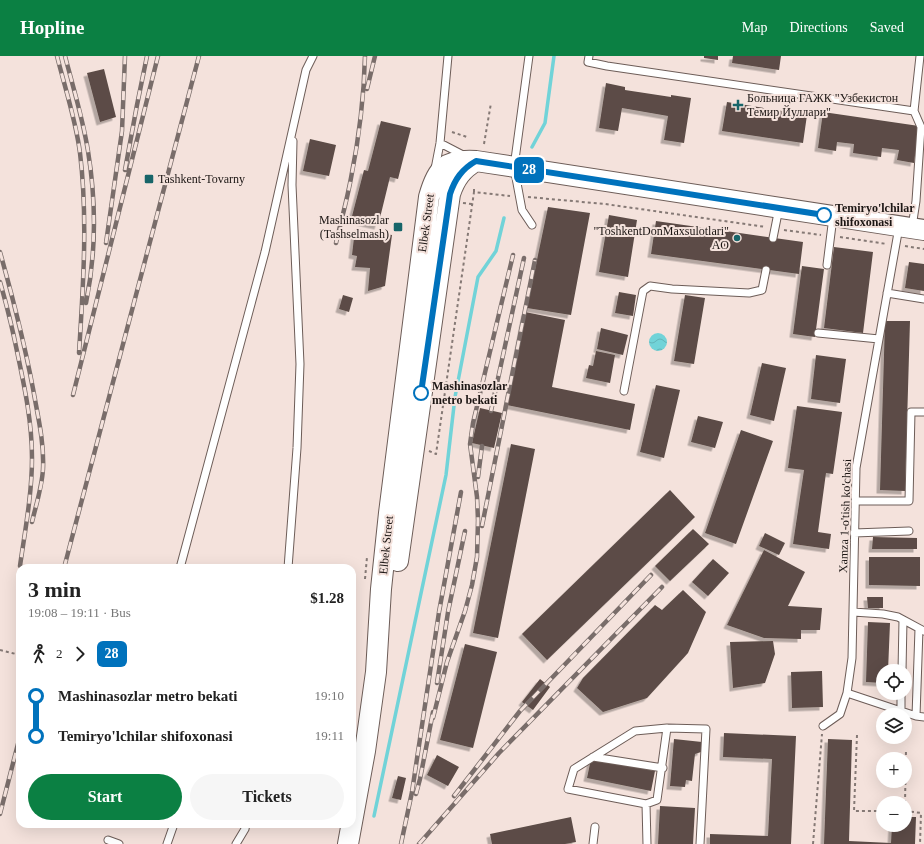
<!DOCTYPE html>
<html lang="en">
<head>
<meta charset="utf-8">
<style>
  :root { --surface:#fff; --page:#f6f6f6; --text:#222; --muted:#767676; --accent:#0b8043 }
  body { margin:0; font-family:"Times New Roman",serif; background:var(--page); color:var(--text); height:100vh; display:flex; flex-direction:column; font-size:15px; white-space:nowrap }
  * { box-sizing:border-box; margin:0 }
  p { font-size:13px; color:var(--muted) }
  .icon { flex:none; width:22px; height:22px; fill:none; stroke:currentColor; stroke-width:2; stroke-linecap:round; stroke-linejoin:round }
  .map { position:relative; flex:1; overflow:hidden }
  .sheet { position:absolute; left:16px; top:508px; width:340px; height:264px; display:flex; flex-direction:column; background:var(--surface); border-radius:12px; box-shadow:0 4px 16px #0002 }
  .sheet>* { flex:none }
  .badge { padding:0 8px; border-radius:6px; font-size:14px; line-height:26px }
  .tools { position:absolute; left:876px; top:608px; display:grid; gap:8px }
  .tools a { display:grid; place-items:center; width:36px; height:36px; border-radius:50%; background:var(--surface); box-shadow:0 4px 16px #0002; font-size:20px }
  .map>.badge { position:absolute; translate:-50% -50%; box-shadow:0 0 0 2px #fff }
  .legs { display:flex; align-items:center; gap:6px; height:44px; padding:0 12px; font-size:13px }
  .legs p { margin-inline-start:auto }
  .head { display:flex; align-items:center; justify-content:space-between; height:68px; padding:0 12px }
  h1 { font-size:22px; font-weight:600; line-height:30px }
  .button { display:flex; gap:8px; margin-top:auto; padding:8px 12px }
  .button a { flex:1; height:46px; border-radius:24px; background:var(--accent); color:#fff; font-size:16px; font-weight:600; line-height:46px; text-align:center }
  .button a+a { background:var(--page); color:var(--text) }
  ul { padding:0 12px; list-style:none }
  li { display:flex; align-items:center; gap:14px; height:40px; font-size:15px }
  li i { display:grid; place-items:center; width:6px; height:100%; margin:0 5px; background:currentColor }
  li i::after { content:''; width:10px; height:10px; margin:-5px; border:3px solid; border-radius:50%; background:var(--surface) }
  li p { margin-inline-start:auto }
  li:first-child i { background:linear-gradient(#0000 50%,currentColor 0) }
  li:last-child i { background:linear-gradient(currentColor 50%,#0000 0) }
  header { display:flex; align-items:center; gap:24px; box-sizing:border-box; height:56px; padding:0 20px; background:var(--accent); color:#fff }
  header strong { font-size:19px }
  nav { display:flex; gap:22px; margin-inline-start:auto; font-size:14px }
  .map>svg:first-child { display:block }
  .water { fill:url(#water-waves) }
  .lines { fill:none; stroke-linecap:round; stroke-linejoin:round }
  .stream { stroke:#71d3d8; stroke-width:3.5 }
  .building { fill:#5b4c46; filter:url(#shadow) }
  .lane-casing { stroke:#6d5d58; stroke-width:9 }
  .secondary-casing { stroke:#6d5d58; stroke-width:22 }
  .path { stroke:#857975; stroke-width:2; stroke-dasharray:3 3; stroke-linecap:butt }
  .lane { stroke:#fff; stroke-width:7 }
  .secondary { stroke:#fff; stroke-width:20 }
  .rail-casing { stroke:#796d6a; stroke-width:4.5 }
  .rail { stroke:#f4e2dc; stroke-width:3; stroke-dasharray:9; stroke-linecap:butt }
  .line-1-casing { stroke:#fff; stroke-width:9 }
  .line-1 { stroke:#0072bc; stroke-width:6 }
  .poi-dot { fill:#176569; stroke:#f4e2dc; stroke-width:1.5 }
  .stop-1-dot { fill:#fff; stroke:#0072bc; stroke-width:2 }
  .labels { text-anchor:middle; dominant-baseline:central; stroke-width:4; stroke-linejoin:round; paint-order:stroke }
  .poi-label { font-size:12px; fill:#1c1614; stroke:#f4e2dc; text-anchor:start }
  .stop-label { font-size:12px; font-weight:bold; fill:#1c1614; stroke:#f4e2dc; text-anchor:start }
  .street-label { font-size:12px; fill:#1c1614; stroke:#f4e2dc }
</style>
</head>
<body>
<header>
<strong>Hopline</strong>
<nav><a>Map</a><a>Directions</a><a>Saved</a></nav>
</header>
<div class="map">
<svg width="924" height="788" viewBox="0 0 924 788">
  <defs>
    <pattern id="water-waves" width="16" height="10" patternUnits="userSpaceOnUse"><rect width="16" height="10" fill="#71d3d8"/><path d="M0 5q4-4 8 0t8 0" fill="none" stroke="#61b4b8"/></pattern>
    <filter id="shadow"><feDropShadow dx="-3.5" dy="3.5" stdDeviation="0" flood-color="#0004"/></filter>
  </defs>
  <rect width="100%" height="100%" fill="#f4e2dc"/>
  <path class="water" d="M649 286a9 9 0 1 1 18 0a9 9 0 1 1-18 0Z"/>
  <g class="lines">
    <path class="stream" d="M532 91 545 67 554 0
      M374 760 446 419 455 341 478 221 496 195 504 162"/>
  </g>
  <path class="building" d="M704 0H718V4L704 2Z
    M733 0H781L779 14 732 7Z
    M104 13 116 61 100 66 87 17Z
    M606 27 625 31V34L671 41V39L691 42 684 87 664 84 668 60 622 52 618 75 599 72Z
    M727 46 807 59 803 87 722 75Z
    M823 56 919 70 914 107 897 104 899 94 882 92 881 101 853 97 854 88 837 86 836 95 818 92Z
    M381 65 411 72 398 123 390 121 378 170 351 164 364 114 368 115Z
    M310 83 336 89 329 120 303 115Z
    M548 151 590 157 571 259 527 252Z
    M609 159 637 164 628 221 599 216Z
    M656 165 803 186 799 218 651 198Z
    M355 173 392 179 385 230 368 235 370 212 355 211 357 200 352 199Z
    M834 191 873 196 863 277 824 272Z
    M909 206 924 208V235L905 232Z
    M802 210 824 213 815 281 793 278Z
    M619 236 636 239 633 260 615 257Z
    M343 239 353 242 349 256 339 253Z
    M685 239 705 242 694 308 674 305Z
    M525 256 565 264 552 331 635 348 630 374 507 349Z
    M885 265H910L905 435 880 434Z
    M601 272 628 279 623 299 597 293Z
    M596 295 615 299 610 327 586 322 589 309 593 310Z
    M816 299 846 303 840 347 811 343Z
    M762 307 786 312 774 365 750 359Z
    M656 329 680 334 664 402 640 396Z
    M797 350 842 356 833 418 826 417 818 476 831 478 829 493 793 488 804 414 788 412Z
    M480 352 502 357 494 392 472 387Z
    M698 360 723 366 715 392 691 386Z
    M741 374 773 385 736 488 705 477Z
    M511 388 535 393 498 582 473 577Z
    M670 434 695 461 547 604 522 578Z
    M693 473 709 488 670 525 655 510Z
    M765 477 785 487 779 499 759 490Z
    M873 481 917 482V493H872Z
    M764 494 805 516 788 550 822 552 820 574H801V583L764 582 727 569Z
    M869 501H920V530L869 529Z
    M713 503 729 517 708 540 692 526Z
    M683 534 706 556 688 597 647 642 603 656 577 632 583 622 655 549 662 554Z
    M867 541H883V552H868Z
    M868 566 890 567 888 615H883V627L866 626Z
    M773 585 775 598 765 627 733 632 730 586Z
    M465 588 497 596 473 692 440 684Z
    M822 615 823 651 792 652 791 616Z
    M540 623 550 631 533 654 522 646Z
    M724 677 796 680 791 788H710V778L768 780 772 703 723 701Z
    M674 683 702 686 701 696 695 698 692 725 686 724 685 731 670 730Z
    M828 683 852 684 849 785 891 787 892 769H905V761H916L915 788H824Z
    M437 699 459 711 448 730 427 719Z
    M591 703 655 715 651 735 587 722Z
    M398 720 406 722 401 744 392 742Z
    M660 750 695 752 693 788H658Z
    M571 761 576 786 565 788H492L490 778Z"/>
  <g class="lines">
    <g class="lane-casing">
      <path id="lane" d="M529 0 514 111 522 154 532 169
        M589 0 588 6 607 10 914 55
        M440 87 465 100
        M435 113 440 87 448 0
        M912 171 916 145 921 71 914 55 920 0
        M773 182 779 152
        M827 209 833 161
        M887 237 924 243
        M818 277 879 283
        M624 335 643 235 650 230 672 233 749 237 762 234 766 214
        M855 445H909L911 356H924
        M854 477 909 475
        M180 512 265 196 306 14 313 0
        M288 512 297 392 300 308 292 129 293 85
        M853 556 883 558 898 561 924 575
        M919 573 916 660 924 661
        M902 615 903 564
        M847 637 916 660
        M901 655V637
        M823 670 840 658 847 637 852 602 856 412 899 171
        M593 701 663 712
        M646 748 568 733 574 713 635 675 667 672
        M108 784 119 788
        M167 788 174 768
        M236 788 245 773 246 768
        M593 788 595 771
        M647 788 646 748 657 744 667 672 706 673 700 788"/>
    </g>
    <g class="secondary-casing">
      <path id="secondary" d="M398 505 450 138C455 123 462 113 476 105
        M348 788 365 695 376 616 381 533 389 457 429 141C437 112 445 103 476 105L924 174"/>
    </g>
    <path class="path" d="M452 76 467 81
      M484 88 491 47
      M474 136V130
      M528 141 605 148 766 171
      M463 147 472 148
      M784 174 821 179
      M840 181 887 188
      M905 190 924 193
      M429 395 436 398 474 136 510 140
      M365 523 367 501
      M0 594 20 599
      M857 679 854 755H883
      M905 747 906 694
      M905 755 921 757 920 788
      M813 788 822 678"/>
    <use href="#lane" class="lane"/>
    <use href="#secondary" class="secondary"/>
    <g class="rail-casing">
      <path id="rail" d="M57 0C65 32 76 65 80 97 88 162 83 233 79 297
        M65 0C73 31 83 63 88 95 96 144 96 198 86 247
        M367 33 375 0
        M125 114 137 49 147 0
        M106 187 122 75 125 0
        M336 187C341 165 347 144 351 122 359 82 364 41 365 0
        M0 196C14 246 27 297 36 349 40 370 44 391 43 413 42 431 36 449 32 466
        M0 226C7 250 13 275 18 300 25 333 32 367 32 402 32 438 25 475 20 510
        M73 339 158 0
        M491 355 524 202
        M478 421 482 390
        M482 470 535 204
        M64 512 199 0
        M437 627 448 556 465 475
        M433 662 447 606 465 555 472 529 477 501 478 464 477 441 470 388 473 367 513 199
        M416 738 420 723 433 656
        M454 740 520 655 651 519
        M0 758 20 680
        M401 788 412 736 439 556 461 436
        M419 788 499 697 662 531"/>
    </g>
    <use href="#rail" class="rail"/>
  </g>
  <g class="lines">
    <g class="line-1-casing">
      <path id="line-1" d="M421 337 450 138C455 123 462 113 476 105L824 159"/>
    </g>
    <use href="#line-1" class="line-1"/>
  </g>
  <g class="poi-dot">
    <path d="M736 43h4v4h4v4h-4v4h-4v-4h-4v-4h4z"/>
    <rect x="144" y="118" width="10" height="10" rx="2"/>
    <rect x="393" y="166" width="10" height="10" rx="2"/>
    <circle cx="737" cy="182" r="4"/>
  </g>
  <g class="stop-1-dot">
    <circle cx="824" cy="159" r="7"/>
    <circle cx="421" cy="337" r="7"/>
  </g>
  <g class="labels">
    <g class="poi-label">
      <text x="747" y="42">Больница ГАЖК "Узбекистон<tspan x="747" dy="14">Темир Йуллари"</tspan></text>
      <text x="158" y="123">Tashkent-Tovarny</text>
      <text x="389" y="164" text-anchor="end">Mashinasozlar<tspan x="389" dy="14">(Tashselmash)</tspan></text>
      <text x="729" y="175" text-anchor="end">"ToshkentDonMaxsulotlari"<tspan x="729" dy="14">AO</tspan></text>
    </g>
    <g class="stop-label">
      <text x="835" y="152">Temiryo'lchilar<tspan x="835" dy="14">shifoxonasi</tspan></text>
      <text x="432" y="330">Mashinasozlar<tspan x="432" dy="14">metro bekati</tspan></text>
    </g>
    <g class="street-label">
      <text transform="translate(426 167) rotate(-82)">Elbek Street</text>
      <text transform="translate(845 460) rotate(-88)">Xamza 1-o'tish ko'chasi</text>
      <text transform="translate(386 489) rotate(-84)">Elbek Street</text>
    </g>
  </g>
</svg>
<div class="tools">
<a><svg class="icon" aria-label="locate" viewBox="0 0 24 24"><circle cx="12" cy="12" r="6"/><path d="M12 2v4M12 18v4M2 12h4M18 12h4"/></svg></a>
<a><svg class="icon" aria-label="layers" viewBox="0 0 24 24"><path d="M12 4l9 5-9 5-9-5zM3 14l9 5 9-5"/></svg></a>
<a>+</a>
<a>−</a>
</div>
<b class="badge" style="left:529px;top:114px;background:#0072bc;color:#fff">28</b>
<section class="sheet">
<div class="head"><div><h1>3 min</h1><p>19:08 – 19:11 · Bus</p></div><b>$1.28</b></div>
<div class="legs"><svg class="icon" aria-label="walk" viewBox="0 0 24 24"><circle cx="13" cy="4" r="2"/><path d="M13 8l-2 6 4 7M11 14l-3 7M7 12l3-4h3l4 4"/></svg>2<svg class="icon" aria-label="forward" viewBox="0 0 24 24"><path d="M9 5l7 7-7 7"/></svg><b class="badge" style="background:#0072bc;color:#fff">28</b></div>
<ul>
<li><i style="color:#0072bc"></i><b>Mashinasozlar metro bekati</b><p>19:10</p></li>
<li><i style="color:#0072bc"></i><b>Temiryo'lchilar shifoxonasi</b><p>19:11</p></li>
</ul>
<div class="button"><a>Start</a><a>Tickets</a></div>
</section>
</div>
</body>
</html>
